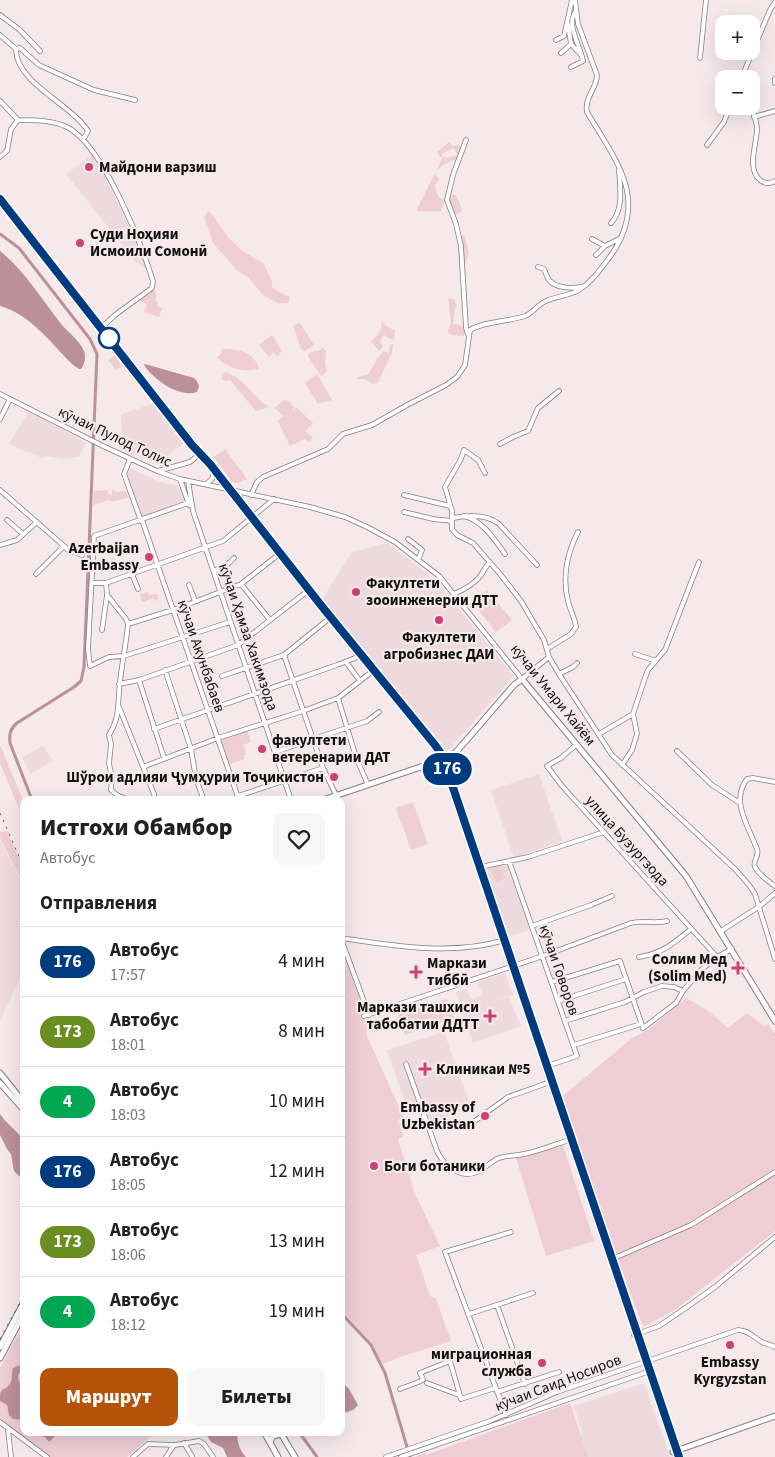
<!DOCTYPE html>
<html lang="ru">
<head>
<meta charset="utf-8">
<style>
  :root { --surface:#fff; --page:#f6f6f6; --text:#202124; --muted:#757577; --line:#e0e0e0; --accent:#b45309 }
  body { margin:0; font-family:"Source Sans 3",sans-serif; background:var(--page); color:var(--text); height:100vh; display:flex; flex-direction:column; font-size:19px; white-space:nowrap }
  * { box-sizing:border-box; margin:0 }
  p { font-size:16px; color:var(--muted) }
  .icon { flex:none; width:28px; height:28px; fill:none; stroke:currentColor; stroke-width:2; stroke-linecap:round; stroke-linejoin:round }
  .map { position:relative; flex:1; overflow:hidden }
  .details { position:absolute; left:20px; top:796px; width:325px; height:640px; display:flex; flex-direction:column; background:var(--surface); border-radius:10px; box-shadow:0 5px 20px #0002 }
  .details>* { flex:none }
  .badge { padding:0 10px; border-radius:16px; font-size:18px; line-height:32px }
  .controls { position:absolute; left:715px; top:15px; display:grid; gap:10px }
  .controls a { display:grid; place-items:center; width:45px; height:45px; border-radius:10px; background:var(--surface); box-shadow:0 5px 20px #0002; font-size:25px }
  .map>.badge { position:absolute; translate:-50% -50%; box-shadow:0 0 0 2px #fff }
  h2 { padding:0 20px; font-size:19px; line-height:45px }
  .round { display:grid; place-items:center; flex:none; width:52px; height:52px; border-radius:10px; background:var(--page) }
  .headline { display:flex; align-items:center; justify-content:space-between; height:85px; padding:0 20px }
  h1 { font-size:24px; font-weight:800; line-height:38px }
  .action { display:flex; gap:10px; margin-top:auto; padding:10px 20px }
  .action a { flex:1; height:58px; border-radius:10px; background:var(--accent); color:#fff; font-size:20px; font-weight:800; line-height:58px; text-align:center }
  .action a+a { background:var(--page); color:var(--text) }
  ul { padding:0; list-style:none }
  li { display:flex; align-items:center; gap:15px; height:70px; padding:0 20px; border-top:1px solid var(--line) }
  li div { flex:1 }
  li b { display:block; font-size:19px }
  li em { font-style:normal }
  li .badge { min-width:55px; font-weight:700; text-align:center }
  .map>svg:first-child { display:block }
  .built { fill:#eedade }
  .green { fill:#eecdd5; fill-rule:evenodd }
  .water { fill:#bb909b }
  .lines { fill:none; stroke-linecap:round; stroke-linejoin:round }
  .canal { stroke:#bb909b; stroke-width:3 }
  .minor-casing { stroke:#877c7f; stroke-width:5.5 }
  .major-casing { stroke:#877c7f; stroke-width:7 }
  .highway-casing { stroke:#877c7f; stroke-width:8 }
  .minor { stroke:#fff; stroke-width:4 }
  .major { stroke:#fff; stroke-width:5 }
  .highway { stroke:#fff; stroke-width:6 }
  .rail { stroke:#686263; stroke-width:1; stroke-dasharray:2.5 5; stroke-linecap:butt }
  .line-casing { stroke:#fff; stroke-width:11 }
  .line { stroke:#003b80; stroke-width:8 }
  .poi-dot { fill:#cd4175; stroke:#f5e9ec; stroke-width:2 }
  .stop-dot { fill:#fff; stroke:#003b80; stroke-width:2.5 }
  .labels { text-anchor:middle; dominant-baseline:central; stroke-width:4.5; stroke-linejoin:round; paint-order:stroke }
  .poi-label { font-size:15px; font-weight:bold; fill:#131010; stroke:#f5e9ec; text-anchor:start }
  .street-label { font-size:15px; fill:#131010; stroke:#f5e9ec }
</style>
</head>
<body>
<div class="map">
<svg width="775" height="1457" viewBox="0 0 775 1457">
  <rect width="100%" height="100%" fill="#f5e9ec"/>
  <path class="built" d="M92 155 101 169 123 213 148 270 135 261 66 174Z
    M153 404 184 443 157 464 122 449 121 414Z
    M29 411 86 443 79 457 63 459 46 456 42 458 9 444Z
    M129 468 163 483 176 485 181 489 186 504 141 519 125 473Z
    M388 543 427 573 439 585 513 675V677L447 752 444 751 321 601 352 552Z
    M43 745 53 761 31 774 22 758Z
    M539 774 562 841 514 858 491 790Z
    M0 840 24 888V970L0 1020Z
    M508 862 532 929 506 938 484 869Z
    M505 973 513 995 485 1005 509 997 521 1026 473 1043 456 992 466 989 471 999 482 996 483 997 478 982Z
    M444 1032 471 1107 430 1122 422 1110 409 1114 387 1050Z
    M644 1383 670 1457H587L580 1436 583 1435 574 1406Z"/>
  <path class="green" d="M449 142 452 146 457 145 462 147 457 163 453 160 443 165 436 171 435 175 440 179 435 185C436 191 437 198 444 200L448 195H456L462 209 461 212 452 216 447 199 444 202 441 211H416L443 157H440L437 152ZM453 148 458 155 445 158 442 156V154Z
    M208 211 212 214 227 236 241 250 264 264 272 281V287L279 292 290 297 288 303H278L264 296 248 277 237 270 213 243 204 217Z
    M464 235 469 253 465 265 466 273 460 275 457 237Z
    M151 288 156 293V301L158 302 157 306 162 308 159 317 144 312 147 304 139 300Z
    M448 298 454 299 457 307 455 308 453 324 465 326 464 336 451 335 448 332 451 322Z
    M382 320 386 326 395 330 394 340 386 337 384 334 380 342 383 346 379 351 371 341C378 335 382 331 382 320Z
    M300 323 314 345 304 351 301 348 293 326Z
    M272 335 282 351 277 356 273 353 269 357 259 345Z
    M391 344H393L392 353 378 382 374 384 363 379H357V377L368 375 377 359 384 351 388 353Z
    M323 348 326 351 325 363 327 371 322 376 319 374 308 356 309 353 320 350Z
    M222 349C238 349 253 351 259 368 244 374 229 368 217 358L221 354Z
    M115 355 122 366 116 370 108 360Z
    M225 372C245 378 251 396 269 407L256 411 230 380 225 381 221 379Z
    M317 374 332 400 318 404 305 383Z
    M284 400 289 401 294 407 292 411 296 407 313 423 305 431 313 438 309 442 305 439 290 446 278 421 283 416 285 417 274 408Z
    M225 449 247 479 239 483 232 482 214 457Z
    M108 490V494L112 495V490H115L116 492 126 491 128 497H131L110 502 109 500 93 505 94 491Z
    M487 590 512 620 496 632 472 602Z
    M147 592 149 595 157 594 159 599 154 601 153 598 142 602 140 595Z
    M418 595 420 601 395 608 394 603Z
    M247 729 251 742 243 745 246 754 244 755 245 759 228 765 219 739Z
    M0 745 24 802V821L0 763Z
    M413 802 428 844 411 850 396 808Z
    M7 831 24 871V885L0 838V832Z
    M500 865 505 879 495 882 490 868Z
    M341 948C349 970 369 1015 367 1036L404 1118 398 1120 403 1136 398 1139 415 1194 440 1246 416 1255 430 1296 436 1299 451 1341 400 1357 383 1364 365 1336 341 1310Z
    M686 998 707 1010 728 1028 747 1013 764 1026 768 1024 775 1034V1231L676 1309 643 1327 595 1198 578 1147 577 1137 563 1096 632 1038 648 1030Z
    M447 999 454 1018 405 1035 398 1015Z
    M562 1142 594 1241 546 1256 515 1155Z
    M24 1327V1432L155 1433 127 1457H47L0 1418V1368L13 1343Z
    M570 1403 588 1457H415L425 1453 426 1455Z"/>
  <path class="water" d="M0 251C24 270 43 301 62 325 69 333 80 341 84 351 86 357 85 364 81 369H79L72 364C51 343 30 314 0 306Z
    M145 364 194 378 197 381 199 386 197 392C179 398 154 380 144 365Z
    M0 1114C7 1124 18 1132 24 1140V1198L22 1191 21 1178 14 1171 11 1154 7 1149 0 1135Z
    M24 1363V1369C16 1373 16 1382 24 1386V1420L13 1419 9 1415 7 1405 0 1401C0 1385 3 1393 10 1384 13 1380 11 1373 13 1368Z
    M341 1381 349 1389 358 1405 353 1410 344 1413 341 1407Z
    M34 1433H69L65 1434H57L49 1442 45 1437 36 1435Z
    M205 1433H238C236 1440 240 1451 246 1457H227L223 1448 211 1442Z"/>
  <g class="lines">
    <path class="canal" d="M0 234 19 248 90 339 97 354 84 667 81 681 74 687 17 723C10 729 9 734 10 743L32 800
      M341 1313 371 1345 385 1373 410 1457
      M299 1432 317 1457"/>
    <g class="minor-casing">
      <path id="minor" d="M0 15 20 30 40 51
        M568 24 571 44 581 55
        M0 35 16 49
        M556 40 564 36 572 0
        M561 53 571 44
        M700 58 706 0
        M571 67 583 61C581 47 565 24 576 11
        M741 79 770 10 775 2
        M775 79V83
        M0 101 18 120
        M751 106C753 113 757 121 757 129 757 144 746 168 760 180 765 184 770 184 775 181
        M754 117 775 111
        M84 138 88 131C71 104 15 82 16 49L20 48 39 65 94 90 135 100
        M466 140 453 175 447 200 456 224 461 246 466 328 468 334
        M707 145 724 122 730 106
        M0 157 7 151 11 129 18 120C33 120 53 120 67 127 103 145 141 243 153 281L152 288 115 315 101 328
        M611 223C624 210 620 187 619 170
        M592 239 605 246 621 238
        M596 255 605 246
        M538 267 544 269C546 273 547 278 550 281 558 289 572 288 582 287
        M0 394 103 446 157 471 180 479 310 507 345 517 367 527 395 542 439 576 522 679 549 657
        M0 419 10 399
        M500 444 513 437 528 431 538 408 559 391
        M130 459 124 474 141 521
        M158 471 190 462 201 453
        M485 473 478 460 464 450 461 459 445 487 452 511V529L457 535 473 543 500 574 521 601 544 640 549 657 559 674 612 755 735 869 749 885 755 894 775 959
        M180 479 189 505
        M188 481 193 511 291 800
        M206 484 212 479 213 475
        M0 490 64 546 68 550 82 555
        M251 495 257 482 263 477 328 449 343 434 372 425 409 404 446 385 457 377 465 365 470 330C485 321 507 322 525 316 533 313 538 304 546 301 557 296 569 296 579 290 593 281 602 267 612 254 649 198 616 161 587 112 584 98 597 88 597 75L578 24 575 0
        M404 495 450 506
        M188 503 94 536 88 649 90 666 109 657 124 656 230 622
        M404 512 433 519 452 521
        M464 516C482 520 495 540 505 554
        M453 518C469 515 486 514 499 524L537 565
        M7 520 23 534
        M142 520 239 800
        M408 539 422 550 418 560
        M0 545 17 540 37 522
        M214 571 227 565 234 558
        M36 574 64 546
        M132 574 138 589
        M92 583H106L223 541 274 499
        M241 584 270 620
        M189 585 195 601
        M454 594C463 590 475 584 481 575 484 570 486 566 490 562
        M107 595 126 619 128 624C126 644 122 663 120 682 117 704 121 715 109 735L111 744 109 764 112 777 111 790 117 795 129 800
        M128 624 173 610 241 584 278 555
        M102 630 107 595 106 583
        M547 649 571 634 576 627C575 618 570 610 568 601 562 578 567 553 578 532
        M635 654 656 661
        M284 655 323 768 336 795
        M346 662 360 681
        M165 670 191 749 196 779 204 800
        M559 674 573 667 577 663
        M222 676 284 655 331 617
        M139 680 164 758
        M119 684 139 680 238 645 309 590
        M338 698 356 757 368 785
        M119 707 154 794 155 800
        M154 729 337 665 355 658 361 653
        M599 734 633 714
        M576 745 561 758 547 766 562 786 717 957
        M677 751 712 785 740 803
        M275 752 367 721 379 712
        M622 765 632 750 637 734 633 714 645 678 648 670 665 650 699 562
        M143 767 218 738 303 711 338 698 374 670
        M775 782 753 778 747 779C730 801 749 827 757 849 760 856 752 861 755 867 759 875 768 881 775 886
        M238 796 323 768
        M509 861 577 1056 547 1066
        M480 867 528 857 604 832
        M532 926 591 905 612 896
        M721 931 760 906 775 893
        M341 938C395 946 451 956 505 940
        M341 939 369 1015
        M639 957C663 953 673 944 691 929
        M552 982 620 961 643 1028 676 1003 683 991 701 970 717 957 732 949
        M558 1001 626 979
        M364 1016 543 956 631 923C643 920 655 924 667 921
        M565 1021 625 1002 644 992 662 986 674 987 683 991
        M574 1045 641 1024
        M406 1064 437 1151C442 1162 453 1173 466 1174 479 1175 487 1164 497 1159 506 1155 515 1156 524 1154 540 1151 556 1144 572 1139
        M468 1126 508 1097 553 1081
        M612 1259 691 1225 775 1172
        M497 1305 525 1384
        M469 1314 533 1293
        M634 1335 659 1326 687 1307 715 1287 775 1237
        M427 1383 459 1395
        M400 1389 421 1381 423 1379 420 1373 450 1361 461 1399 495 1388
        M497 1392 559 1372
        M506 1415 445 1252 511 1232
        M0 1422 47 1457
        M8 1429 11 1457
        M184 1443 192 1456
        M133 1457 148 1444 175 1445 199 1441 204 1444 213 1457
        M166 1457 174 1445
        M386 1457 490 1421 557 1392 738 1330C749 1330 755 1339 764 1343 767 1344 771 1345 775 1347
        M401 1457 650 1371"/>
    </g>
    <g class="major-casing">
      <path id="major" d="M323 800 450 757 457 751 514 685 522 679 686 876 775 1021
        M0 1073 24 1103
        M0 1083 24 1110
        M0 1347 24 1302
        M0 1358 24 1313
        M264 1432 278 1457
        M280 1432 295 1457
        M270 1442 273 1436 281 1434
        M673 1452 775 1416"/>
    </g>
    <g class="highway-casing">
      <path id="highway" d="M0 199 193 445 210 464 324 609 435 745 442 755 679 1457"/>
    </g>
    <use href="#minor" class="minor"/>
    <use href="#major" class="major"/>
    <use href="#highway" class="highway"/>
    <path class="rail" d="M0 813 24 868
      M0 1339 24 1295"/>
  </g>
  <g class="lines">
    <g class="line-casing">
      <path id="line" d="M0 199 192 445 210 464 324 609 435 745 442 755 679 1457"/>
    </g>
    <use href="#line" class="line"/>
  </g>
  <g class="poi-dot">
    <circle cx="89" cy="167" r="5"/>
    <circle cx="80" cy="243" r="5"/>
    <circle cx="149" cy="557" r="5"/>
    <circle cx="356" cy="592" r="5"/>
    <circle cx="439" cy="620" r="5"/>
    <circle cx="262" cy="749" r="5"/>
    <circle cx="334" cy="777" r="5"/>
    <path d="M735.5 960.5h5v5h5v5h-5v5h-5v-5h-5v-5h5z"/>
    <path d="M413.5 964.5h5v5h5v5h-5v5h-5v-5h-5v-5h5z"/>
    <path d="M487.5 1008.5h5v5h5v5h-5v5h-5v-5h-5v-5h5z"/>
    <path d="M422.5 1061.5h5v5h5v5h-5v5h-5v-5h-5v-5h5z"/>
    <circle cx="485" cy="1116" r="5"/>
    <circle cx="374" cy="1166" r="5"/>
    <circle cx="730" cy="1345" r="5"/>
    <circle cx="542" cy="1363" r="5"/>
  </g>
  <circle class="stop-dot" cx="109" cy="338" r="10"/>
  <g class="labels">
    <g class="poi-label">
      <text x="99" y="167">Майдони варзиш</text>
      <text x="90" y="234">Суди Ноҳияи<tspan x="90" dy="17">Исмоили Сомонӣ</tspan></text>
      <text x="139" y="548" text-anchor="end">Azerbaijan<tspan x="139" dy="17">Embassy</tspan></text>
      <text x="366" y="583">Факултети<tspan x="366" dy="17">зооинженерии ДТТ</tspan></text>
      <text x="439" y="637" text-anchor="middle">Факултети<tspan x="439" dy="17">агробизнес ДАИ</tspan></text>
      <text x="272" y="740">факултети<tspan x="272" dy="17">ветеренарии ДАТ</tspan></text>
      <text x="324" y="777" text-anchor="end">Шўрои адлияи Ҷумҳурии Тоҷикистон</text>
      <text x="727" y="959" text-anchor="end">Солим Мед<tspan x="727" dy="17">(Solim Med)</tspan></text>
      <text x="427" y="963">Маркази<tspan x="427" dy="17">тиббӣ</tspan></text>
      <text x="479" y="1007" text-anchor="end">Маркази ташхиси<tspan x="479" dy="17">табобатии ДДТТ</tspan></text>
      <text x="436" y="1069">Клиникаи №5</text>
      <text x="475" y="1107" text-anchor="end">Embassy of<tspan x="475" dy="17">Uzbekistan</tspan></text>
      <text x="384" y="1166">Боги ботаники</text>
      <text x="532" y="1354" text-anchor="end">миграционная<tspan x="532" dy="17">служба</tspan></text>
      <text x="730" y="1362" text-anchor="middle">Embassy<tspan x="730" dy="17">Kyrgyzstan</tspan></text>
    </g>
    <g class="street-label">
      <text transform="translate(115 437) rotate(25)">кӯчаи Пулод Толис</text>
      <text transform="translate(248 637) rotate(71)">кӯчаи Ҳамза Хакимзода</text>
      <text transform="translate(201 656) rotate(71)">кӯчаи Акунбабаев</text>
      <text transform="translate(553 695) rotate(51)">кӯчаи Умари Хайём</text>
      <text transform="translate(627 841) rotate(48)">улица Бузургзода</text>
      <text transform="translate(559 970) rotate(71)">кӯчаи Говоров</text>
      <text transform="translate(558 1383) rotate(-21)">кӯчаи Саид Носиров</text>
    </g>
  </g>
</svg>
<div class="controls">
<a>+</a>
<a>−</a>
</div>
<b class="badge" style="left:447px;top:769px;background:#003b80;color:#fff">176</b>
<section class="details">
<div class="headline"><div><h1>Истгохи Обамбор</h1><p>Автобус</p></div><a class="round"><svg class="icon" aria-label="heart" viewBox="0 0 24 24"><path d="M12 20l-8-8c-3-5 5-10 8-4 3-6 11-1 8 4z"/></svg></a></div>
<h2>Отправления</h2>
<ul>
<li><span class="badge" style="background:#003b80;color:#fff">176</span><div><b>Автобус</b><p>17:57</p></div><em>4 мин</em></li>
<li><span class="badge" style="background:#6b8e23;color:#fff">173</span><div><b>Автобус</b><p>18:01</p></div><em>8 мин</em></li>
<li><span class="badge" style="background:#00a651;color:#fff">4</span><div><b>Автобус</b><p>18:03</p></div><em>10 мин</em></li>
<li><span class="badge" style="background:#003b80;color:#fff">176</span><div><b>Автобус</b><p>18:05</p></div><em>12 мин</em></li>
<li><span class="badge" style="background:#6b8e23;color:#fff">173</span><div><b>Автобус</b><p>18:06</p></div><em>13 мин</em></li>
<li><span class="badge" style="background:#00a651;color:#fff">4</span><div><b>Автобус</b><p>18:12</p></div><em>19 мин</em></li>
</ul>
<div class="action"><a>Маршрут</a><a>Билеты</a></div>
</section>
</div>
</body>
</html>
